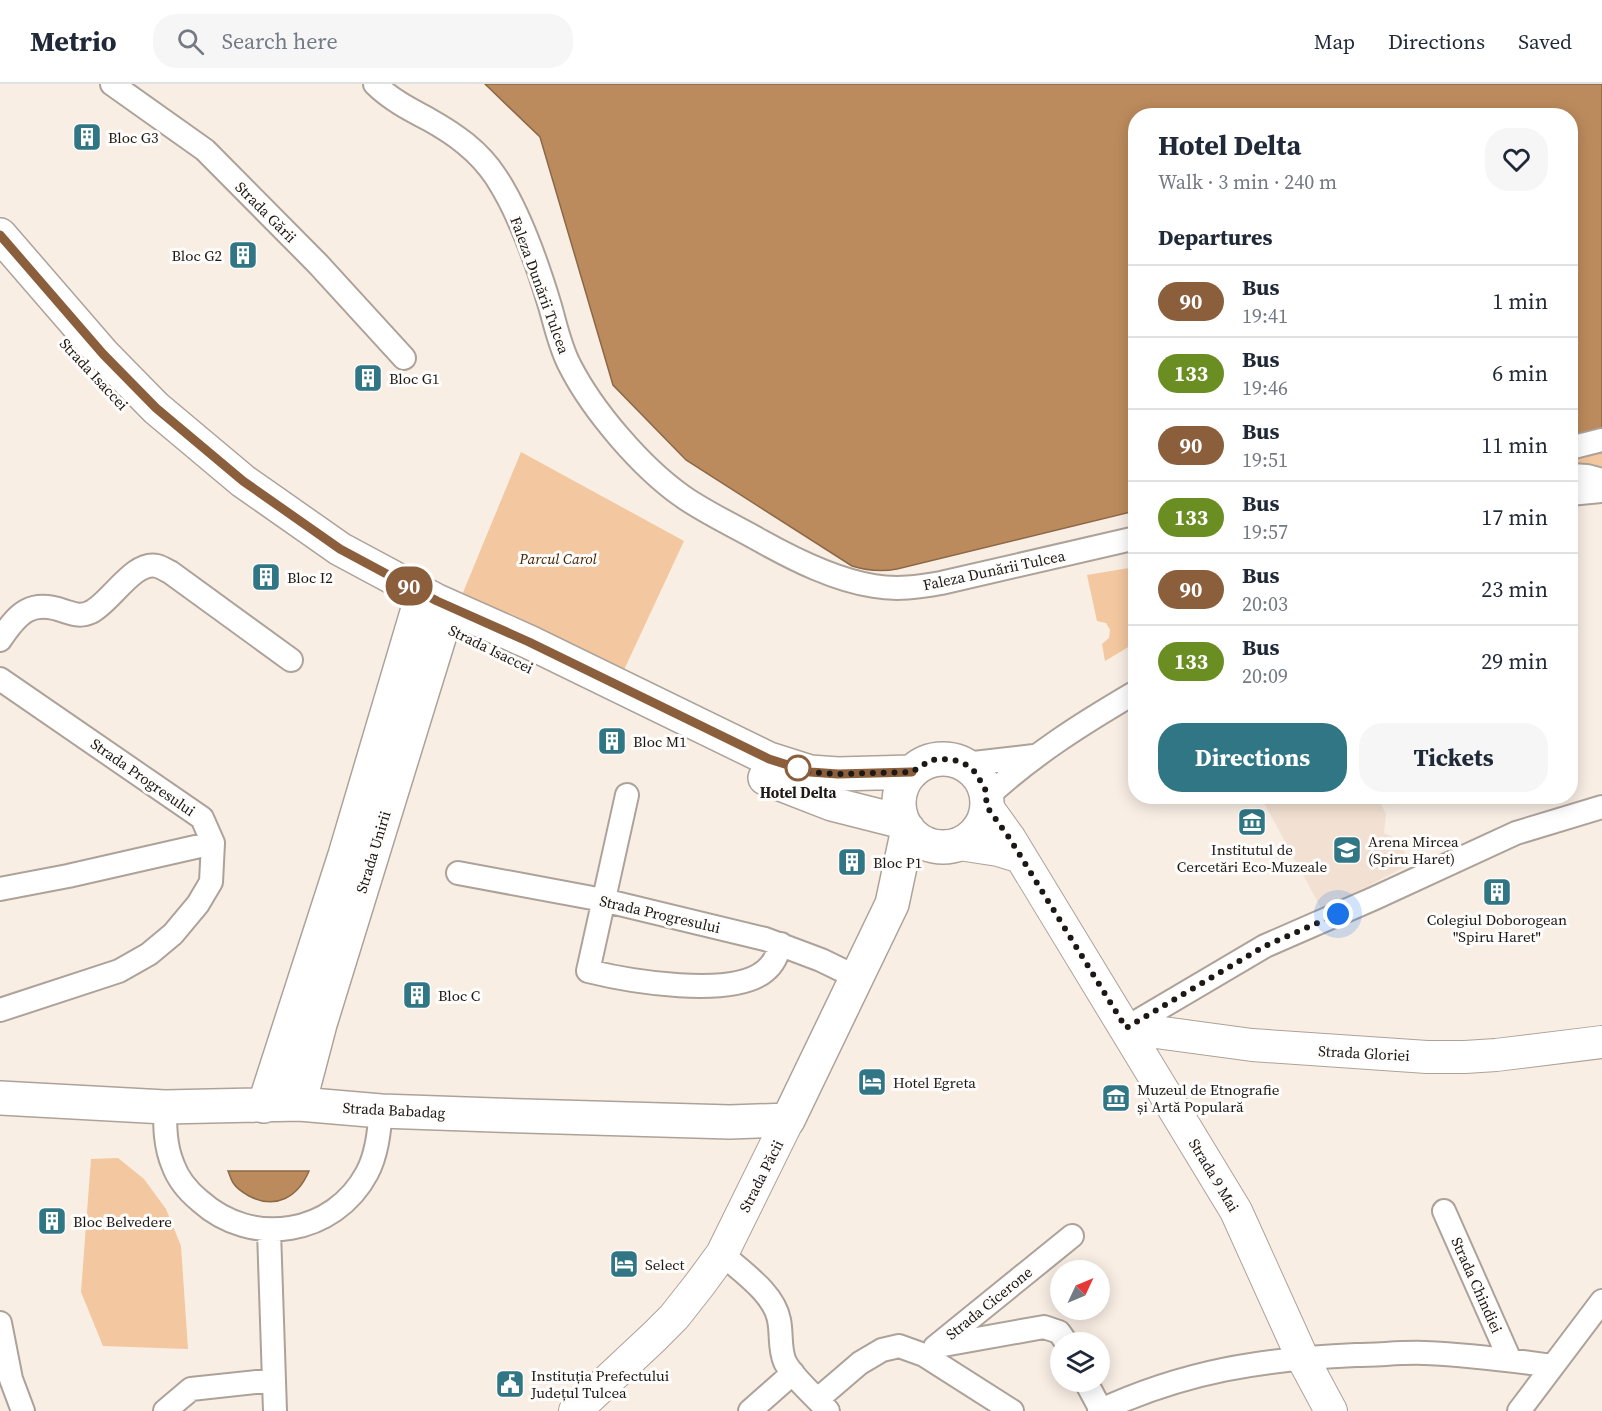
<!DOCTYPE html>
<html lang="en">
<head>
<meta charset="utf-8">
<style>
  :root { --surface:#fff; --page:#f6f6f7; --text:#1f2937; --muted:#747a83; --line:#e0e1e3; --accent:#317684 }
  body { margin:0; font-family:"Source Serif 4",serif; background:var(--page); color:var(--text); height:100vh; display:flex; flex-direction:column; font-size:22px; white-space:nowrap }
  * { box-sizing:border-box; margin:0 }
  p { font-size:20px; color:var(--muted) }
  .icon { flex:none; width:33px; height:33px; fill:none; stroke:currentColor; stroke-width:2; stroke-linecap:round; stroke-linejoin:round }
  .map { position:relative; flex:1; overflow:hidden }
  .drawer { position:absolute; left:1128px; top:24px; width:450px; height:696px; display:flex; flex-direction:column; background:var(--surface); border-radius:24px; box-shadow:0 3px 15px #0003 }
  .drawer>* { flex:none }
  .badge { padding:0 12px; border-radius:20px; font-size:21px; line-height:39px }
  .needle { width:39px; rotate:46deg }
  .fabs { position:absolute; left:1050px; top:1176px; display:grid; gap:12px }
  .fabs a { display:grid; place-items:center; width:60px; height:60px; border-radius:50%; background:var(--surface); box-shadow:0 3px 15px #0003; font-size:30px }
  .you { position:absolute; width:30px; height:30px; margin:-15px; border:4px solid #fff; border-radius:50%; background:#1a73e8; box-shadow:0 0 0 9px #1a73e833 }
  .map>.badge { position:absolute; translate:-50% -50%; box-shadow:0 0 0 3px #fff }
  h2 { padding:0 30px; font-size:22px; line-height:54px }
  .round { display:grid; place-items:center; flex:none; width:63px; height:63px; border-radius:24px; background:var(--page) }
  .headline { display:flex; align-items:center; justify-content:space-between; height:102px; padding:0 30px }
  h1 { font-size:28px; font-weight:700; line-height:45px }
  .primary-button { display:flex; gap:12px; margin-top:auto; padding:12px 30px }
  .primary-button a { flex:1; height:69px; border-radius:24px; background:var(--accent); color:#fff; font-size:24px; font-weight:700; line-height:69px; text-align:center }
  .primary-button a+a { background:var(--page); color:var(--text) }
  ul { padding:0; list-style:none }
  li { display:flex; align-items:center; gap:18px; height:72px; padding:0 30px; border-top:2px solid var(--line) }
  li div { flex:1 }
  li b { display:block; font-size:22px }
  li em { font-style:normal }
  li .badge { min-width:66px; font-weight:700; text-align:center }
  header { display:flex; align-items:center; gap:36px; box-sizing:border-box; height:84px; padding:0 30px; background:var(--surface); border-bottom:2px solid var(--line) }
  header strong { font-size:28px }
  nav { display:flex; gap:33px; margin-inline-start:auto; font-size:21px }
  .search { width:420px; height:54px; background:var(--page); display:flex; align-items:center; gap:15px; box-sizing:border-box; padding:0 21px; border-radius:24px; color:var(--muted); font-size:22px }
  .map>svg:first-child { display:block }
  .built { fill:#f2e1d2 }
  .green { fill:#f3c79f }
  .water { fill:#bc8b5d; stroke:#8c6847; stroke-width:1.5 }
  .lines { fill:none; stroke-linecap:round; stroke-linejoin:round }
  .street-casing { stroke:#ada299; stroke-width:26 }
  .secondary-casing { stroke:#ada299; stroke-width:34 }
  .primary-casing { stroke:#ada299; stroke-width:36 }
  .street { stroke:#fff; stroke-width:22 }
  .secondary { stroke:#fff; stroke-width:32 }
  .primary { stroke:#fff; stroke-width:33 }
  .line-casing { stroke:#fff; stroke-width:14 }
  .line { stroke:#8b5e3c; stroke-width:9 }
  .walk { stroke:#1c1815; stroke-width:6; stroke-dasharray:0 10.8 }
  .stop-dot { fill:#fff; stroke:#8b5e3c; stroke-width:3 }
  .labels { text-anchor:middle; dominant-baseline:central; stroke-width:6; stroke-linejoin:round; paint-order:stroke }
  .poi-label { font-size:15px; fill:#1c1815; stroke:#fffdfb; text-anchor:start }
  .street-label { font-size:15px; fill:#1c1815; stroke:#fffdfb }
  .park-label { font-size:15px; font-style:italic; fill:#462500; stroke:#fffdfb }
  .stop-label { font-size:15px; font-weight:bold; fill:#1c1815; stroke:#fffdfb }
</style>
</head>
<body>
<header>
<strong>Metrio</strong>
<div class="search"><svg class="icon" aria-label="search" viewBox="0 0 24 24"><circle cx="10" cy="10" r="6"/><path d="M15 15l6 6"/></svg>Search here</div>
<nav><a>Map</a><a>Directions</a><a>Saved</a></nav>
</header>
<div class="map">
<svg width="1602" height="1327" viewBox="0 0 1602 1327">
  <rect width="100%" height="100%" fill="#f9eee4"/>
  <path class="built" d="M1261 713H1381L1379 716 1386 730 1384 749 1395 754 1412 779 1322 826Z"/>
  <path class="green" d="M1602 365V382L1571 384V373Z
    M521 368 684 457 623 588 462 511Z
    M1135 483V559L1105 577 1102 560 1109 554 1110 546 1106 539 1097 537 1087 491Z
    M118 1074 144 1095 166 1125 181 1162 188 1265 103 1262 81 1208 91 1075Z"/>
  <path class="water" d="M485 0H1602V347L1571 354 1570 32H1136L1135 427 897 485C881 488 868 487 852 482L686 376 613 301 540 53Z
    M228 1087H309C298 1113 276 1126 249 1112 244 1109 237 1105 234 1100 231 1097 230 1091 228 1087Z"/>
  <g class="lines">
    <g class="street-casing">
      <path id="street" d="M112 0 205 66 318 180 404 274
        M375 0C390 15 409 25 428 35 455 50 479 67 496 93 519 128 538 182 550 222 556 243 560 263 570 282 593 327 641 383 682 412 706 429 735 442 761 457 795 476 835 496 874 502 897 506 919 503 941 499L1136 454
        M1570 364 1602 356
        M1570 391 1587 392 1602 396
        M1570 410 1602 407
        M0 556C18 529 31 515 64 527 74 530 80 533 91 528 111 518 134 476 157 482 161 483 166 486 170 488L291 576
        M0 595 202 734 213 759 211 798 198 820 173 850 149 870 119 887 0 926
        M965 680 1034 672
        M627 711 588 887C628 897 732 915 765 887 774 880 777 871 781 860
        M987 713C1032 671 1083 639 1136 608
        M458 789 603 816 765 855 821 876 856 893
        M0 805 68 792 213 759
        M1126 944 1265 862 1375 814 1516 749 1602 723
        M165 1023C165 1043 165 1062 173 1081 178 1095 189 1108 200 1117 252 1164 334 1151 367 1089 377 1070 379 1048 381 1027
        M1444 1127 1510 1276
        M269 1147 275 1327
        M722 1170C742 1188 774 1209 779 1236 782 1250 779 1265 785 1278 793 1294 816 1313 828 1327
        M0 1239 11 1295 23 1327
        M938 1262 1044 1243 1059 1248 1066 1258
        M935 1263 1072 1152
        M1086 1298 1101 1326
        M818 1315 860 1279 882 1266 899 1262 924 1271 1012 1327
        M165 1327 191 1305 274 1296
        M750 1327 793 1289
        M1099 1327C1185 1287 1263 1275 1356 1271 1379 1271 1402 1268 1425 1269 1468 1271 1510 1276 1552 1282
        M1519 1327 1602 1217"/>
    </g>
    <g class="secondary-casing">
      <path id="secondary" d="M987 723 1010 755 1236 1127 1302 1273 1331 1327
        M959 760 998 766 1021 773
        M1126 944 1252 961 1427 973H1465L1496 971 1602 958
        M575 1327 654 1253 674 1233 700 1200 722 1170 788 1036"/>
    </g>
    <g class="primary-casing">
      <path id="primary" d="M0 151 103 270 156 324 243 397 340 465 437 517 529 558 769 675 810 688 838 690 912 688
        M899 719a44 44 0 1 1 88 0a44 44 0 1 1-88 0Z
        M765 694 832 720 903 738
        M0 1014 165 1023 299 1020 381 1027 494 1031 730 1038 788 1036 892 820 908 745
        M299 1020 320 940 443 541 437 517
        M264 1022 345 771 417 528"/>
    </g>
    <use href="#street" class="street"/>
    <use href="#secondary" class="secondary"/>
    <use href="#primary" class="primary"/>
  </g>
  <g class="lines">
    <g class="line-casing">
      <path id="line" d="M0 151 103 270 156 324 243 397 340 465 437 517 529 558 769 675 810 688 838 690 912 688"/>
    </g>
    <use href="#line" class="line"/>
    <path class="walk" d="M798 684 810 688 838 690 912 688 931 676 942 675 954 676 965 680 974 687 985 704 987 723 1010 755 1126 944 1265 862 1338 830"/>
  </g>
  <defs>
    <g id="building-square" transform="scale(1.5)"><rect x="-9" y="-9" width="18" height="18" rx="4" fill="#317684" stroke="#fffdfb"/><path d="M-4-6H4V6H1V3H-1V6H-4ZM-2.5-4.3h1.7v1.8h-1.7ZM.8-4.3h1.7v1.8H.8ZM-2.5-1h1.7V.8h-1.7ZM.8-1h1.7V.8H.8Z" fill="#fff"/></g>
    <g id="museum-square" transform="scale(1.5)"><rect x="-9" y="-9" width="18" height="18" rx="4" fill="#317684" stroke="#fffdfb"/><path d="M0-6L6-3V-2H-6V-3ZM-5-1h2V3h-2ZM-1-1h2V3h-2ZM3-1h2V3H3ZM-6 4H6V6H-6Z" fill="#fff"/></g>
    <g id="school-square" transform="scale(1.5)"><rect x="-9" y="-9" width="18" height="18" rx="4" fill="#317684" stroke="#fffdfb"/><path d="M0-5L7-2L0 1L-7-2ZM-4 1L0 2.5L4 1V4Q0 6-4 4Z" fill="#fff"/></g>
    <g id="hotel-square" transform="scale(1.5)"><rect x="-9" y="-9" width="18" height="18" rx="4" fill="#317684" stroke="#fffdfb"/><path d="M-6-4.5h1.5V1H6V5H4.5V3h-9V5H-6ZM-4 0a1.8 1.8 0 1 1 3.6 0ZM.5 0V-2.5h3Q6-2.5 6 0Z" fill="#fff"/></g>
    <g id="civic-square" transform="scale(1.5)"><rect x="-9" y="-9" width="18" height="18" rx="4" fill="#317684" stroke="#fffdfb"/><path d="M-.6-6.5H3V-4.5H.6V-3L4-1V1h2V6H-6V1h2V-1L-.6-3ZM-1.2 2.5V6h2.4V2.5Z" fill="#fff"/></g>
  </defs>
  <g fill-rule="evenodd">
    <use href="#building-square" x="87" y="53"/>
    <use href="#building-square" x="243" y="171"/>
    <use href="#building-square" x="368" y="294"/>
    <use href="#building-square" x="266" y="493"/>
    <use href="#building-square" x="612" y="657"/>
    <use href="#museum-square" x="1252" y="738"/>
    <use href="#school-square" x="1347" y="766"/>
    <use href="#building-square" x="852" y="778"/>
    <use href="#building-square" x="1497" y="808"/>
    <use href="#building-square" x="417" y="911"/>
    <use href="#hotel-square" x="872" y="998"/>
    <use href="#museum-square" x="1116" y="1014"/>
    <use href="#building-square" x="52" y="1137"/>
    <use href="#hotel-square" x="624" y="1180"/>
    <use href="#civic-square" x="510" y="1300"/>
  </g>
  <circle class="stop-dot" cx="798" cy="684" r="12"/>
  <g class="labels">
    <g class="poi-label">
      <text x="108" y="53">Bloc G3</text>
      <text x="222" y="171" text-anchor="end">Bloc G2</text>
      <text x="389" y="294">Bloc G1</text>
      <text x="287" y="493">Bloc I2</text>
      <text x="633" y="657">Bloc M1</text>
      <text x="1368" y="757">Arena Mircea<tspan x="1368" dy="17">(Spiru Haret)</tspan></text>
      <text x="1252" y="765" text-anchor="middle">Institutul de<tspan x="1252" dy="17">Cercetări Eco-Muzeale</tspan></text>
      <text x="873" y="778">Bloc P1</text>
      <text x="1497" y="835" text-anchor="middle">Colegiul Doborogean<tspan x="1497" dy="17">"Spiru Haret"</tspan></text>
      <text x="438" y="911">Bloc C</text>
      <text x="893" y="998">Hotel Egreta</text>
      <text x="1137" y="1005">Muzeul de Etnografie<tspan x="1137" dy="17">și Artă Populară</tspan></text>
      <text x="73" y="1137">Bloc Belvedere</text>
      <text x="645" y="1180">Select</text>
      <text x="531" y="1291">Instituția Prefectului<tspan x="531" dy="17">Județul Tulcea</tspan></text>
    </g>
    <g class="street-label">
      <text transform="translate(266 128) rotate(45)">Strada Gării</text>
      <text transform="translate(540 201) rotate(70)">Faleza Dunării Tulcea</text>
      <text transform="translate(94 290) rotate(47)">Strada Isaccei</text>
      <text transform="translate(994 486) rotate(-12)">Faleza Dunării Tulcea</text>
      <text transform="translate(491 565) rotate(26)">Strada Isaccei</text>
      <text transform="translate(143 693) rotate(35)">Strada Progresului</text>
      <text transform="translate(373 768) rotate(-73)">Strada Unirii</text>
      <text transform="translate(660 830) rotate(13)">Strada Progresului</text>
      <text transform="translate(1364 969) rotate(3)">Strada Gloriei</text>
      <text transform="translate(394 1026) rotate(3)">Strada Babadag</text>
      <text transform="translate(1214 1091) rotate(59)">Strada 9 Mai</text>
      <text transform="translate(761 1092) rotate(-63)">Strada Păcii</text>
      <text transform="translate(1477 1201) rotate(66)">Strada Chindiei</text>
      <text transform="translate(989 1219) rotate(-39)">Strada Cicerone</text>
    </g>
    <g class="park-label">
      <text x="558" y="474">Parcul Carol</text>
    </g>
    <g class="stop-label">
      <text x="798" y="708">Hotel Delta</text>
    </g>
  </g>
</svg>
<div class="fabs">
<a><svg class="needle" viewBox="-14 -14 28 28"><path d="M0-13l5 13h-10z" fill="#e53935"/><path d="M0 13l5-13h-10z" fill="#747a83"/></svg></a>
<a><svg class="icon" aria-label="layers" viewBox="0 0 24 24"><path d="M12 4l9 5-9 5-9-5zM3 14l9 5 9-5"/></svg></a>
</div>
<div class="you" style="left:1338px;top:830px"></div>
<b class="badge" style="left:409px;top:502px;background:#8b5e3c;color:#fff">90</b>
<section class="drawer">
<div class="headline"><div><h1>Hotel Delta</h1><p>Walk · 3 min · 240 m</p></div><a class="round"><svg class="icon" aria-label="heart" viewBox="0 0 24 24"><path d="M12 20l-8-8c-3-5 5-10 8-4 3-6 11-1 8 4z"/></svg></a></div>
<h2>Departures</h2>
<ul>
<li><span class="badge" style="background:#8b5e3c;color:#fff">90</span><div><b>Bus</b><p>19:41</p></div><em>1 min</em></li>
<li><span class="badge" style="background:#6b8e23;color:#fff">133</span><div><b>Bus</b><p>19:46</p></div><em>6 min</em></li>
<li><span class="badge" style="background:#8b5e3c;color:#fff">90</span><div><b>Bus</b><p>19:51</p></div><em>11 min</em></li>
<li><span class="badge" style="background:#6b8e23;color:#fff">133</span><div><b>Bus</b><p>19:57</p></div><em>17 min</em></li>
<li><span class="badge" style="background:#8b5e3c;color:#fff">90</span><div><b>Bus</b><p>20:03</p></div><em>23 min</em></li>
<li><span class="badge" style="background:#6b8e23;color:#fff">133</span><div><b>Bus</b><p>20:09</p></div><em>29 min</em></li>
</ul>
<div class="primary-button"><a>Directions</a><a>Tickets</a></div>
</section>
</div>
</body>
</html>
